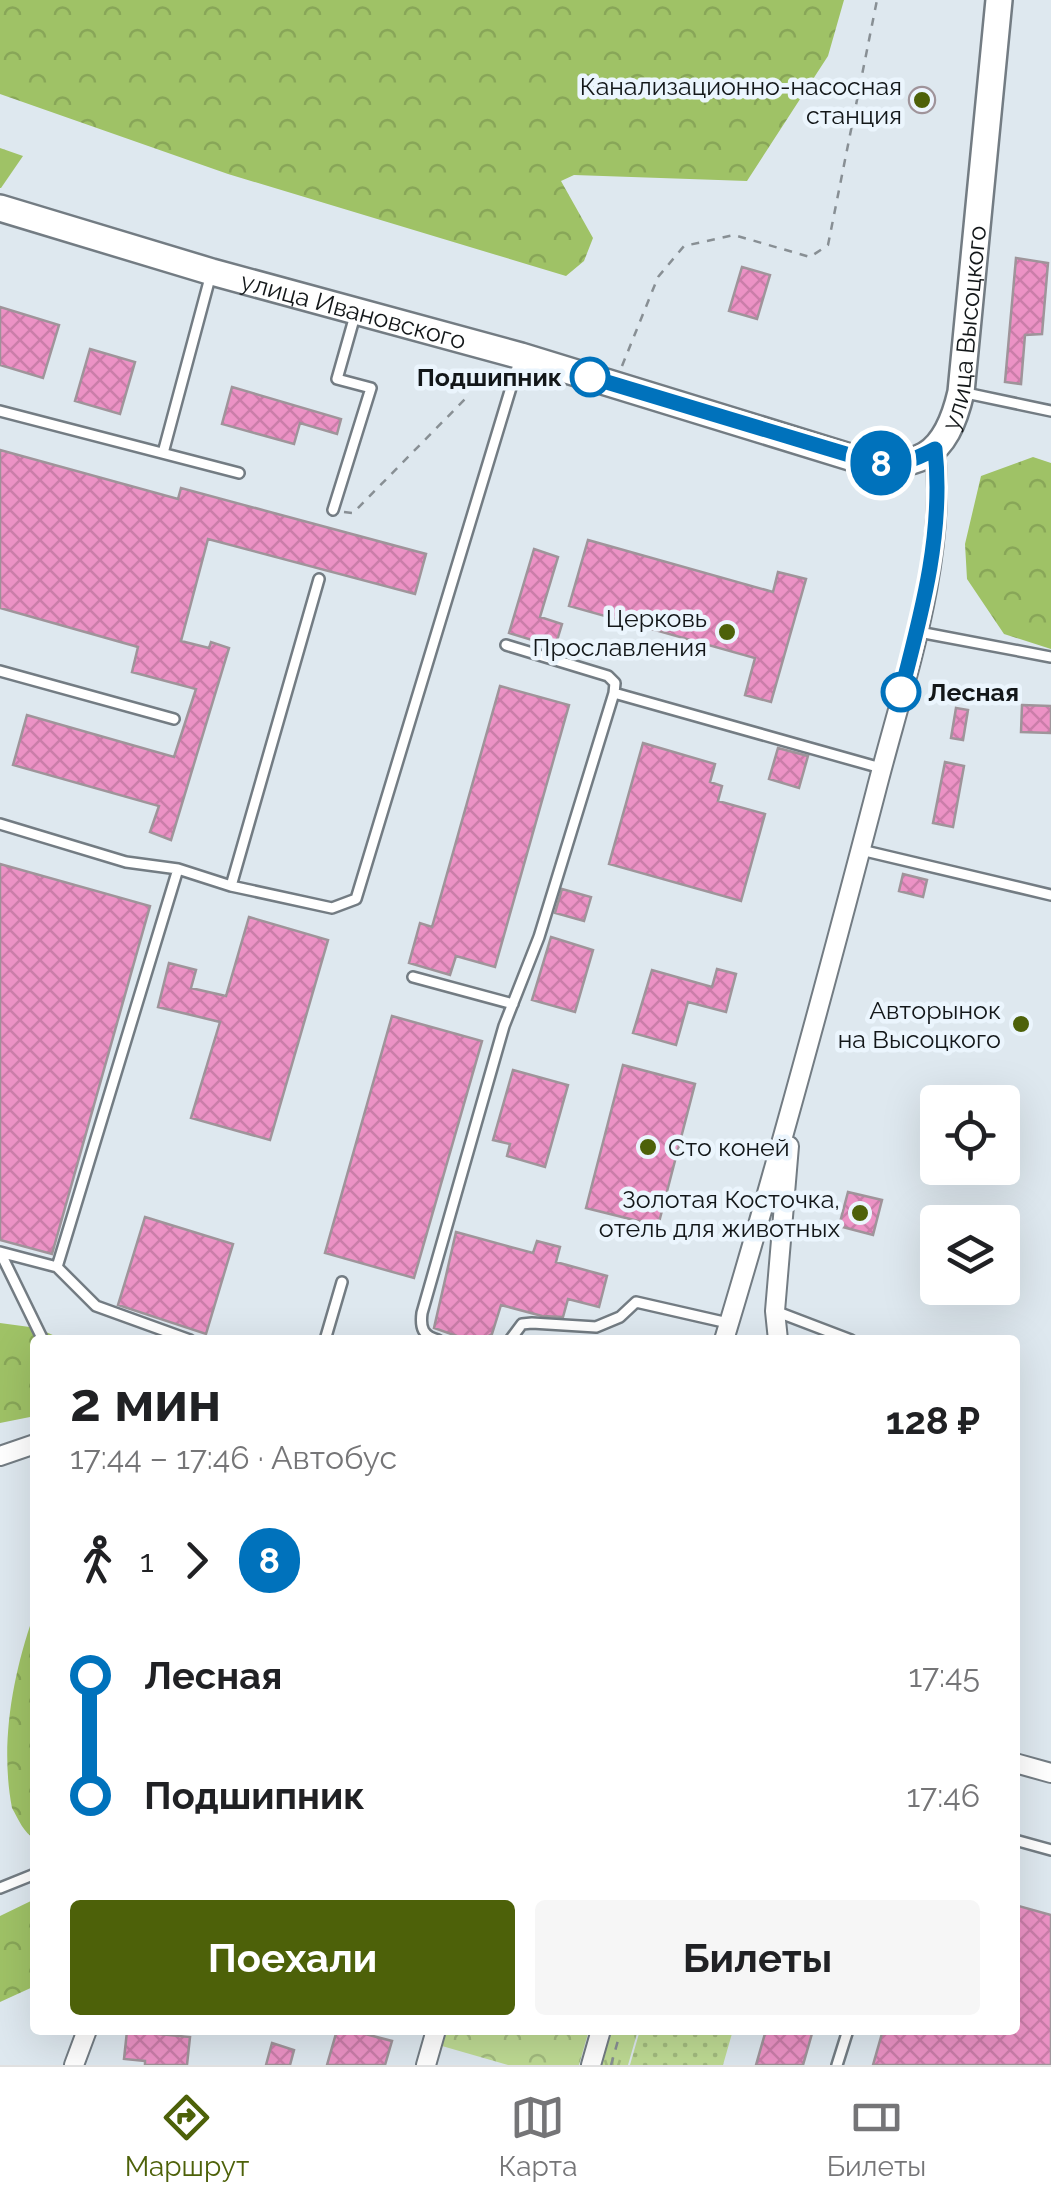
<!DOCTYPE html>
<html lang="ru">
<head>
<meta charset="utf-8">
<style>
  :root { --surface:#fff; --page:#f6f6f6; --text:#202124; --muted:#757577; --line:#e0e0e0; --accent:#4d6109 }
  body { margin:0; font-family:Raleway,sans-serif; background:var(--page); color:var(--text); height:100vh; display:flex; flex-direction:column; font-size:38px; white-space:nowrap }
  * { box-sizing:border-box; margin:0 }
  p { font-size:32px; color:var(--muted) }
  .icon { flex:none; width:55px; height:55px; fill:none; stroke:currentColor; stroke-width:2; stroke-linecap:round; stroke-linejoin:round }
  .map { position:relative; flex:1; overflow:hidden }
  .sheet { position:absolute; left:30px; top:1335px; width:990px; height:700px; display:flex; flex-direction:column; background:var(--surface); border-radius:10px; box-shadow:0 10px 40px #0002 }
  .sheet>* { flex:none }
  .badge { padding:0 20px; border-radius:32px; font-size:35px; line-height:65px }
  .controls { position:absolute; left:920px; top:1085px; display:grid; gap:20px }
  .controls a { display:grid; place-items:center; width:100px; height:100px; border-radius:10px; background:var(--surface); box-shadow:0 10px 40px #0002; font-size:50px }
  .map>.badge { position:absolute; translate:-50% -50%; box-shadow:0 0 0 5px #fff }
  .legs { display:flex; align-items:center; gap:15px; height:110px; padding:0 40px; font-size:32px }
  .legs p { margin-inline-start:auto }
  .overview { display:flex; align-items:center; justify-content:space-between; height:170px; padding:0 40px }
  h1 { font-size:55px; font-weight:700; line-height:75px }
  .cta { display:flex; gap:20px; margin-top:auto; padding:20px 40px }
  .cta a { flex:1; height:115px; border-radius:10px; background:var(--accent); color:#fff; font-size:40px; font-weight:700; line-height:115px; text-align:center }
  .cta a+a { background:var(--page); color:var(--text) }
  ul { padding:0 40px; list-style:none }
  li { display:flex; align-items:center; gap:35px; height:120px; font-size:38px }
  li i { display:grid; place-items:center; width:15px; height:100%; margin:0 12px; background:currentColor }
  li i::after { content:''; width:25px; height:25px; margin:-12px; border:8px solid; border-radius:50%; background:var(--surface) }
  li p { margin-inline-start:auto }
  li:first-child i { background:linear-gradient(#0000 50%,currentColor 0) }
  li:last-child i { background:linear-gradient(currentColor 50%,#0000 0) }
  .tab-bar { display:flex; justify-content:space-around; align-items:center; height:140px; border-top:2px solid var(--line); background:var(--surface); font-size:28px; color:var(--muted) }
  .tab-bar a { display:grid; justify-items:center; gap:5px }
  .tab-bar .current { color:var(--accent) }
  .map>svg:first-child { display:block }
  .grass { fill:url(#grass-tufts) }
  .forest { fill:url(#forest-crowns) }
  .park { fill:url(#park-crowns) }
  .garden { fill:url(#garden-dots) }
  .building { fill:url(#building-cross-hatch); stroke:#9f949a; stroke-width:2.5 }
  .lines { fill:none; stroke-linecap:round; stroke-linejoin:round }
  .service-casing { stroke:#737c83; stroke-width:14 }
  .minor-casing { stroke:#737c83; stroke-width:22 }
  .secondary-casing { stroke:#737c83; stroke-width:30 }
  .path { stroke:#888f94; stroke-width:2.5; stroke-dasharray:8 8; stroke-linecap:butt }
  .service { stroke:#fff; stroke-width:9 }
  .minor { stroke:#fff; stroke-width:18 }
  .secondary { stroke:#fff; stroke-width:25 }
  .line-1-casing { stroke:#fff; stroke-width:22 }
  .line-1 { stroke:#0072bc; stroke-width:15 }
  .poi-dot { fill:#4d6109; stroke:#ebf5fd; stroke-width:4 }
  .stop-1-dot { fill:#fff; stroke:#0072bc; stroke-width:5 }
  .labels { text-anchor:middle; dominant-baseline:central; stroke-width:9; stroke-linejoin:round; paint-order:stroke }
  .poi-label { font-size:25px; fill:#131719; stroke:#ebf5fd; text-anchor:end }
  .street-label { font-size:25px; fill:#131719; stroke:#ebf5fd }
  .stop-label { font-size:25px; font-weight:bold; fill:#131719; stroke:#ebf5fd; text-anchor:end }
</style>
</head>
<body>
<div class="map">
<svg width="1051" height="2065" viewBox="0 0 1051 2065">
  <defs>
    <pattern id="grass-tufts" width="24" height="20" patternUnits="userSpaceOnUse" patternTransform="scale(2.5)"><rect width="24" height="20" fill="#beda93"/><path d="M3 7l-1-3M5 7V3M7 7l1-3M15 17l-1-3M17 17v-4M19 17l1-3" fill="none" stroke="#a2ba7e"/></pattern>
    <pattern id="forest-crowns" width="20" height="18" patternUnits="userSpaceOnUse" patternTransform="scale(2.5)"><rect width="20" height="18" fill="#9fc266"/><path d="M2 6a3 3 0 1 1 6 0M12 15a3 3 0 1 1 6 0" fill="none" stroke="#88a658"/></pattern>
    <pattern id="park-crowns" width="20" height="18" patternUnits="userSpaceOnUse" patternTransform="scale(2.5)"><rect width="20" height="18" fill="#beda93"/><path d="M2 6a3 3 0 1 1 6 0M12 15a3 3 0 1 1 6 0" fill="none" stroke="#a2ba7e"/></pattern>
    <pattern id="garden-dots" width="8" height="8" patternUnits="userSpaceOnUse" patternTransform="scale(2.5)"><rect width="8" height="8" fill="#beda93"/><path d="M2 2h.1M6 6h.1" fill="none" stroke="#a2ba7e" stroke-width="1.8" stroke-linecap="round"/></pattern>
    <pattern id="building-cross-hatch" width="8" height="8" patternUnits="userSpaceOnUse" patternTransform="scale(2.5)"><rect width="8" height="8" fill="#ec92c5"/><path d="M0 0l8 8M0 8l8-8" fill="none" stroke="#ca7da9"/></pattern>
  </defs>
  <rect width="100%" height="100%" fill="#dee8ef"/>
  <path class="grass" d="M610 2030H638L628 2065H600Z"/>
  <path class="forest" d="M0 0H844L828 56 747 181 574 175 561 181 593 238 584 261 566 276 228 174 0 94Z
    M0 148 23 156 1 188H0Z
    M1033 457 1051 463V649L1004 634 967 579 965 544 981 476Z
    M0 1323 37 1328 64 1340H35V1416L0 1423Z
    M33 1617H35V1839C23 1832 19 1820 12 1808 0 1746 12 1677 33 1617Z
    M35 1899V1986L0 2002V1916Z"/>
  <path class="park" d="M447 2030H589L579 2065H508L442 2046Z"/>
  <path class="garden" d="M640 2030H733L723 2065H630Z"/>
  <path class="building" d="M909 100a13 13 0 1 1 26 0a13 13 0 1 1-26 0Z
    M1016 258 1048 263 1042 334 1025 335 1021 384 1005 382Z
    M742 267 770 275 757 319 729 311Z
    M0 307 59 325 43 378 0 365Z
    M90 349 135 362 120 414 75 401Z
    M232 387 341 419 337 434 300 423 294 444 222 424Z
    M0 450 178 499 181 488 426 554 415 594 208 539 181 641 209 648 211 642 229 648 171 840 150 832 159 806 13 765 27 715 174 757 196 689 132 672 138 647 0 608Z
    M588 540 773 592 778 572 806 579 771 702 745 695 755 658 569 606Z
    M534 549 558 557 540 617 562 624 555 647 509 633Z
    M500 686 569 705 495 967 456 956 450 975 409 963 420 923 432 927Z
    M1022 705 1051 706V733L1021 732Z
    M956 708 968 710 963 740 951 738Z
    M643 743 715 764 710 782 722 786 718 801 765 814 741 901 609 864Z
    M778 748 808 756 799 788 769 779Z
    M945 762 964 766 953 827 933 823Z
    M0 864 150 906 52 1254 0 1240Z
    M903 874 927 880 923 897 899 891Z
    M562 889 591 897 584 921 555 913Z
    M249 917 328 940 270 1140 191 1118 220 1022 158 1007 169 963 196 970 191 988 226 996Z
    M551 937 593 950 575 1012 532 1000Z
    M717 969 736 974 726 1012 688 1002 676 1045 633 1033 652 970 712 987Z
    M392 1016 482 1041 414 1278 325 1253Z
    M623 1065 695 1084 658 1226 586 1208Z
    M513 1070 568 1085 545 1167 507 1156 510 1144 493 1140Z
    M848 1192 882 1200 873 1235 839 1226Z
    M145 1217 233 1244 206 1334 118 1305Z
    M456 1232 533 1253 537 1241 560 1247 556 1262 607 1276 599 1307 568 1299 563 1317 542 1316 501 1305 492 1334 481 1340H468L434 1328Z
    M1015 1905 1051 1915V2065H873L883 2030H1015Z
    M337 2030H350L392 2041 385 2065H327Z
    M766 2030H813L803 2065H756Z
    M127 2031 190 2037 187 2065H145V2061L124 2059Z
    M272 2043 294 2050 290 2065H266Z"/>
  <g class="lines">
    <g class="service-casing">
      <path id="service" d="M966 393 1051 411
        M0 411 239 473
        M163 453 211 274
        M333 510 371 388 337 379 356 312
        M919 632 1051 657
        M506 645 608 676 615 683 614 693
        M0 671 174 719
        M0 824 126 862 178 869 231 886 332 908 356 899 520 358
        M861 850 1051 895
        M231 886 319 579
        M413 977 513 1004
        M0 1252 57 1267 96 1306 190 1340
        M0 1252 43 1340
        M57 1267 178 869
        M775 1311 851 1340
        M325 1340 342 1282
        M438 1340C423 1336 420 1328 422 1313L504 1026 539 937 614 693 881 768
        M510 1340 522 1324 532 1323 596 1327 620 1317 636 1302 728 1323
        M1015 1840 1051 1850
        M0 1888 35 1874
        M837 2065 848 2030"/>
    </g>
    <g class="minor-casing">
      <path id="minor" d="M724 1340C779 1158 828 975 876 791 904 681 947 564 935 449
        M778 1340 775 1311 789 1146
        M0 1456 35 1444
        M1015 1763 1051 1773
        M74 2065 87 2030
        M426 2065 436 2030
        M591 2065 601 2030"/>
    </g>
    <g class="secondary-casing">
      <g id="secondary">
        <path id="s1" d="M0 208 212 272 521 356 853 458C918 473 946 457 961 392L999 0"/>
      </g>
    </g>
    <path class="path" d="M622 366 658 277 684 246 734 235 810 257 828 245 877 0
      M344 512 353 513 468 396
      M611 2065 621 2030"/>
    <use href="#service" class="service"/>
    <use href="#minor" class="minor"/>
    <use href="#secondary" class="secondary"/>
  </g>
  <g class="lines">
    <g class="line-1-casing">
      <path id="line-1" d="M590 377 876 463C899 466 914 460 935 449 944 531 922 612 901 692"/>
    </g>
    <use href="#line-1" class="line-1"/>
  </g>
  <g class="poi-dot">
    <circle cx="922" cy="100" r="10"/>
    <circle cx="727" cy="632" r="10"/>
    <circle cx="1021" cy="1024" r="10"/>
    <circle cx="648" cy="1147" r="10"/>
    <circle cx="860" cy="1213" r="10"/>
  </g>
  <g class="stop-1-dot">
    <circle cx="590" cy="377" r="18"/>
    <circle cx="901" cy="692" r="18"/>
  </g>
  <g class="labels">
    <g class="poi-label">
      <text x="902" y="86">Канализационно-насосная<tspan x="902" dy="29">станция</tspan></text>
      <text x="707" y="618">Церковь<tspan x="707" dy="29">Прославления</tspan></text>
      <text x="1001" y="1010">Авторынок<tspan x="1001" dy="29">на Высоцкого</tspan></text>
      <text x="668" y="1147" text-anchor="start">Сто коней</text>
      <text x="840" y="1199">Золотая Косточка,<tspan x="840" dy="29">отель для животных</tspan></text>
    </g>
    <g class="street-label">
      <text stroke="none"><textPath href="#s1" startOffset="368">улица Ивановского</textPath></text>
      <text stroke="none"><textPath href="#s1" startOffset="1102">улица Высоцкого</textPath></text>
    </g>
    <g class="stop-label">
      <text x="562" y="377">Подшипник</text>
      <text x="928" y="692" text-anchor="start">Лесная</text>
    </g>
  </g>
</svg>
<div class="controls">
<a><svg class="icon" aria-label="locate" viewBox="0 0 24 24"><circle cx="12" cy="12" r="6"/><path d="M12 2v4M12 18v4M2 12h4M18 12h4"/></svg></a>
<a><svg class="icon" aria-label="layers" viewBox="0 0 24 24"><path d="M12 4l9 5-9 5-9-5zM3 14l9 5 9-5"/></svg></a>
</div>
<b class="badge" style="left:881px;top:463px;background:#0072bc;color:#fff">8</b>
<section class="sheet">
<div class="overview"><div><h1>2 мин</h1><p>17:44 – 17:46 · Автобус</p></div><b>128 ₽</b></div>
<div class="legs"><svg class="icon" aria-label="walk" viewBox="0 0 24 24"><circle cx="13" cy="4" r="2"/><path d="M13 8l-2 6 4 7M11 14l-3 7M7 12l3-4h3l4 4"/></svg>1<svg class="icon" aria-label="forward" viewBox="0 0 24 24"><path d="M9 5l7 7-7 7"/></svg><b class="badge" style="background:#0072bc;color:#fff">8</b></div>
<ul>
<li><i style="color:#0072bc"></i><b>Лесная</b><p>17:45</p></li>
<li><i style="color:#0072bc"></i><b>Подшипник</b><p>17:46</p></li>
</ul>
<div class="cta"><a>Поехали</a><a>Билеты</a></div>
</section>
</div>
<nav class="tab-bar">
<a class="current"><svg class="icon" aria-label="directions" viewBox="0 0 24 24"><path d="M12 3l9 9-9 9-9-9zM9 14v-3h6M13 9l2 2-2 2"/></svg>Маршрут</a>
<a><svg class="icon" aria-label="map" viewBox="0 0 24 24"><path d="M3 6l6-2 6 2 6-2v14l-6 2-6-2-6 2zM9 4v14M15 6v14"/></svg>Карта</a>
<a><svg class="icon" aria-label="tickets" viewBox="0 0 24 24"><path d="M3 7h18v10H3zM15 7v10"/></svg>Билеты</a>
</nav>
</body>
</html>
